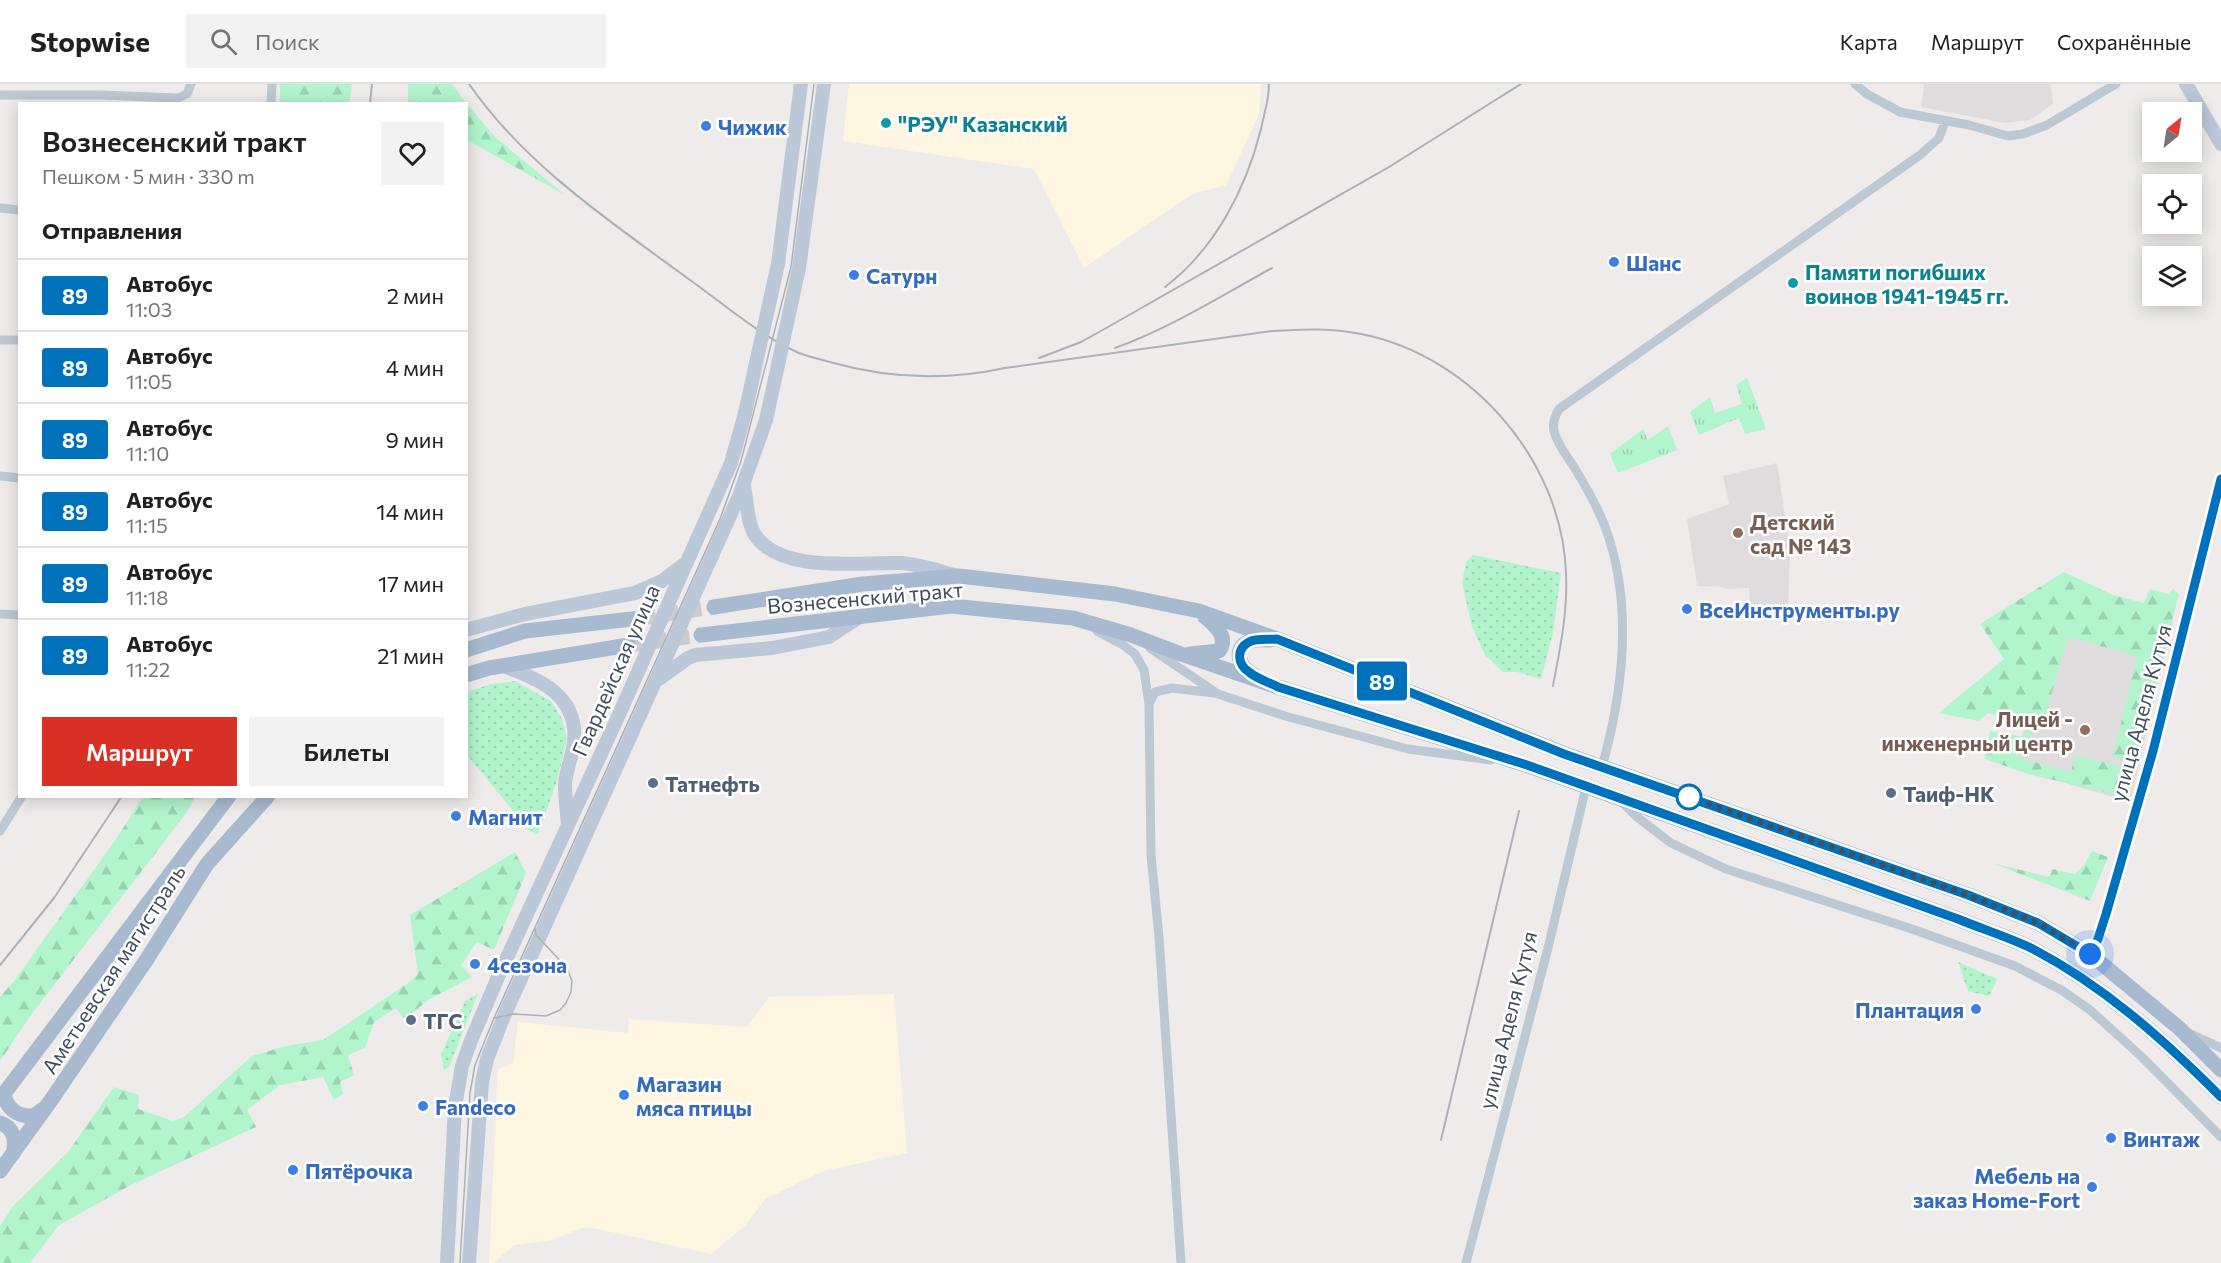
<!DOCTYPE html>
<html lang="ru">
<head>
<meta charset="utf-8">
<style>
  :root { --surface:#fff; --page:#f2f2f2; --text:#202124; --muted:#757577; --line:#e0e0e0; --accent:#d93025 }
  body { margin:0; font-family:Commissioner,sans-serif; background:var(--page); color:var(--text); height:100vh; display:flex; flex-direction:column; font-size:22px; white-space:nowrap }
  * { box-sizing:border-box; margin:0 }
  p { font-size:20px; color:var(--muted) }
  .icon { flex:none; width:33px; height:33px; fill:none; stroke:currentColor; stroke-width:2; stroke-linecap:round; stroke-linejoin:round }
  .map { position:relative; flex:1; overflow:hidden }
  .drawer { position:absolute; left:18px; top:18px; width:450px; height:696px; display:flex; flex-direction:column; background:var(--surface); border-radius:0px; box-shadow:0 3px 15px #0003 }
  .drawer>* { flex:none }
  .badge { padding:0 12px; border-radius:4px; font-size:21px; line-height:39px }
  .needle { width:39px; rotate:30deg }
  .controls { position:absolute; left:2142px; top:18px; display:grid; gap:12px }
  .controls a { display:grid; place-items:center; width:60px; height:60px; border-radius:0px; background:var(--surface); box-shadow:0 3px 15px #0003; font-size:30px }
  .you { position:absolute; width:30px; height:30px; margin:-15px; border:4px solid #fff; border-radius:50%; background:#1a73e8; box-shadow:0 0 0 9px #1a73e833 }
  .map>.badge { position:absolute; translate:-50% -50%; box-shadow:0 0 0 3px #fff }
  h2 { padding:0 24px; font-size:22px; line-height:54px }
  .round { display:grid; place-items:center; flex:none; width:63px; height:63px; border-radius:0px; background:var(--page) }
  .head { display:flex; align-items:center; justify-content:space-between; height:102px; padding:0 24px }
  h1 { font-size:28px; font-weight:600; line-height:45px }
  .button { display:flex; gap:12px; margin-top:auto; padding:12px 24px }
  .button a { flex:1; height:69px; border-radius:0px; background:var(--accent); color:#fff; font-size:24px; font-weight:600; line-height:69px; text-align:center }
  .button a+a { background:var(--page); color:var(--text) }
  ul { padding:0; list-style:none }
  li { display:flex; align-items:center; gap:18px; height:72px; padding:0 24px; border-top:2px solid var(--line) }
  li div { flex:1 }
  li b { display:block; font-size:22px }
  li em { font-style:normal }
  li .badge { min-width:66px; font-weight:700; text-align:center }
  header { display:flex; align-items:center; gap:36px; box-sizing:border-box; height:84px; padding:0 30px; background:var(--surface); border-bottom:2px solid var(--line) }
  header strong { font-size:28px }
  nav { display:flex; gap:33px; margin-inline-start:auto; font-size:21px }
  .search { width:420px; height:54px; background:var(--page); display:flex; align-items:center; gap:15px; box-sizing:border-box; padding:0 21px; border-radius:0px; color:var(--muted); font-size:22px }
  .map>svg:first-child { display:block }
  .commercial { fill:#fef6e0 }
  .education { fill:#e0dcdd }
  .grass { fill:url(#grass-dots) }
  .forest { fill:url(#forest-firs) }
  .park { fill:url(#park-tufts) }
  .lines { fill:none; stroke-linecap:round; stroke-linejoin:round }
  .primary-tunnel { stroke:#ccccce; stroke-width:15; stroke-dasharray:15 8; stroke-linecap:butt }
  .minor { stroke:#bcc8d3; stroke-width:9 }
  .tertiary { stroke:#bcc8d3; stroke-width:12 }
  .secondary { stroke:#bbc8d8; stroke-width:14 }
  .primary { stroke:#a7bacf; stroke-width:15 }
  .tram { stroke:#acb0b7; stroke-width:1.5 }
  .rail { stroke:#acb0b7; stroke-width:2 }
  .secondary-bridge { stroke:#bbc8d8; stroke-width:14 }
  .line-casing { stroke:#fff; stroke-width:14 }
  .line { stroke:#0072bc; stroke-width:9 }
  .walk { stroke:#424e5b; stroke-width:6; stroke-dasharray:0 10.8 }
  .culture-dot { fill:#0f9aa8; stroke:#fff; stroke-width:2 }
  .shop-dot { fill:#3f7fe0; stroke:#fff; stroke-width:2 }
  .education-dot { fill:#8d6e63; stroke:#fff; stroke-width:2 }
  .service-dot { fill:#5c6f8a; stroke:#fff; stroke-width:2 }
  .stop-dot { fill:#fff; stroke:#0072bc; stroke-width:3 }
  .labels { text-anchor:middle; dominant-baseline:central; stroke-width:5; stroke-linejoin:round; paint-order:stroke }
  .culture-label { font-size:21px; font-weight:bold; fill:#0d838f; stroke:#fff; text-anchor:start }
  .shop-label { font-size:21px; font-weight:bold; fill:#366cbe; stroke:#fff; text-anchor:start }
  .education-label { font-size:21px; font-weight:bold; fill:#785e54; stroke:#fff; text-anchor:start }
  .street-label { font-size:21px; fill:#424e5b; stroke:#fff }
  .service-label { font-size:21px; font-weight:bold; fill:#4e5e75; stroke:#fff; text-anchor:start }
</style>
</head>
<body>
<header>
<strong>Stopwise</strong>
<div class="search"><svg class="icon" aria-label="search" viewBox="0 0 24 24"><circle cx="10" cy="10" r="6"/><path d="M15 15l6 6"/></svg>Поиск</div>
<nav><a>Карта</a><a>Маршрут</a><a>Сохранённые</a></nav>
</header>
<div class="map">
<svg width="2221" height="1179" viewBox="0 0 2221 1179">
  <defs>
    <pattern id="grass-dots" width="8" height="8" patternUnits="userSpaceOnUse" patternTransform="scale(1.5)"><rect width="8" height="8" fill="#b2f4cc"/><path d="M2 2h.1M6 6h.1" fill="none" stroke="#9ad3b1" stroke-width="1.8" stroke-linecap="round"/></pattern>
    <pattern id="forest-firs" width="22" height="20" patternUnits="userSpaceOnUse" patternTransform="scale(1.5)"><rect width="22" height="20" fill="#b2f4cc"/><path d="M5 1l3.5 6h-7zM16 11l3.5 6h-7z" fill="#9ad3b1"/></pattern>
    <pattern id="park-tufts" width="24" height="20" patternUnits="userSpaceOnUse" patternTransform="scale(1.5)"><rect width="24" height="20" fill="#b2f4cc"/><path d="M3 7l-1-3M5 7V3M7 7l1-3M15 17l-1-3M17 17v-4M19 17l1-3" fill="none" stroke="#9ad3b1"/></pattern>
  </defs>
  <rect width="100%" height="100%" fill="#efebeb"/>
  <path class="commercial" d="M849 0H1261L1259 30 1226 101 1192 110 1084 184 1034 85 843 57Z
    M894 910 907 1069 823 1087 765 1115 746 1141 711 1170 589 1143 579 1145 552 1156 514 1161 493 1179H489L498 985 513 979 518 938 628 949 629 935 747 943 769 913Z"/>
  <path class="education" d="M1924 0H2051L2053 20 2030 36 2005 39 1921 23Z
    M1777 379 1790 464 1788 534 1751 533 1749 504 1727 505 1722 503 1697 502 1687 435 1729 420 1723 392Z
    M2109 518 2173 537 2130 718 2014 684 2033 607 2058 521Z"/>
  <path class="grass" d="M1473 471 1561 489 1553 549 1541 595 1517 588H1503L1485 571 1472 543 1462 498 1466 478Z
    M515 597 551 617 562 635 567 655 556 700 538 750 529 746 467 671V608L491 600Z
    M1958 878 1997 895 1991 909 1988 912 1968 907Z
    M478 910 449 983 444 986 441 971 465 917Z"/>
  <path class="forest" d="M280 0H352L349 19H280Z
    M408 0H452L466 19H408Z
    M467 20 494 52 565 111 467 56Z
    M2064 488 2113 511 2144 519 2150 505 2168 510 2173 505 2179 510 2135 678 2113 672 2137 572 2068 553 2041 646 2032 645 2029 656 2019 655 2016 673 2071 688 2075 671 2134 686 2126 713 2028 690 1985 675 1990 647 2025 653 2029 638 1988 629 1979 637 1939 629 2004 575 1980 540Z
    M143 713H195L187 728 31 931 0 977V913L14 897 114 758Z
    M2092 767 2108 773 2090 817 1992 779 2049 793 2053 785 2075 790 2084 781Z
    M515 768 526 789 494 866 477 858 461 881 472 893 428 916 405 935 396 924 374 938 365 964 348 971 354 991 340 998 343 1010 334 1016 323 993 280 1001 247 1026 256 1043 131 1101 59 1141 30 1179H0V1142L13 1122 68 1068 114 1003 139 1011 138 1025 173 1037 184 1033 252 972 286 962 323 956 411 897 418 890 410 831Z"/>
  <path class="park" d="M1747 294 1766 345 1745 350 1739 334 1699 351 1690 328 1710 313 1715 329 1742 320 1736 301Z
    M1668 342 1677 366 1618 389 1610 370 1643 345 1648 356Z"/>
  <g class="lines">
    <path class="primary-tunnel" d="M641 534 714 523
      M629 561 701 551"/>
    <path class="minor" d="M1855 0 1867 10 1900 28 1969 41 2008 52 2023 50 2047 41 2116 0
      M0 11H100L178 14 187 10 191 0
      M271 20 272 0
      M0 124 20 126
      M0 256H20
      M0 392 20 394
      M0 530 20 531
      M1097 547 1123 561 1135 570 1144 586 1149 620 1151 771 1159 853 1181 1179
      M1150 564 1218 610 1285 632 1408 665 1491 676
      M1149 620 1155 608 1172 604 1214 609
      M1602 683C1624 604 1634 518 1604 440 1596 420 1585 401 1574 383 1567 372 1557 360 1554 347 1552 339 1555 332 1559 325L1920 71 1939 54 1945 38
      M1622 718 1637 733 1671 759 1726 785 1912 845 2015 882 2063 907 2090 926 2142 973 2221 1053
      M0 747 22 712
      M2191 950 2221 964
      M1466 1179 1548 864 1586 703"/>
    <path class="tertiary" d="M2090 870 2098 855 2106 830 2153 667 2221 395"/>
    <path class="secondary" d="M2186 0 2221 60
      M778 180 801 0
      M799 184 824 0
      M744 402C747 416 747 439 755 451 781 490 859 478 900 479 919 480 936 486 954 491
      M466 546 525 530 635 509 662 497 683 481
      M503 582C540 595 579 612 574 659 572 673 566 686 565 700 565 713 567 728 568 741
      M659 595 688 574 695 571 772 564 829 553 861 532
      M447 1179 455 1023 462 982 470 959 498 893 617 635 731 379 745 329
      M469 1179 482 998 487 975 504 932 739 412 766 336"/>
    <path class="primary" d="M714 523 863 500 959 492 1115 510 1199 527 1277 555 1565 670 1968 811 2038 839 2090 870 2179 944 2221 986
      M701 551 951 522 1073 534 1131 551 1181 570 1278 603 1526 681 1958 835C1982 845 2008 853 2031 864 2104 902 2163 955 2221 1013
      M466 566 525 547 641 534
      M1190 570 1219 567C1229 553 1216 542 1205 533
      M466 591 489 584 629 561
      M1254 591C1240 584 1231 565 1250 557 1255 555 1265 556 1270 556
      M4 1010C7 1026 19 1033 34 1032L43 1025
      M0 1015 229 712
      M0 1039C14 1043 16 1057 13 1070
      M0 1087 54 1012 147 875 207 780 268 712"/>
    <path class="tram" d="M494 934 514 930 546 932 560 926 566 919 571 908 572 897 567 884 536 851 535 844
      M460 1179 470 1009 475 981 494 934 720 435 741 377 791 183 814 0"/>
    <path class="rail" d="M469 0C525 81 611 138 690 196 725 221 759 251 799 269 809 273 820 275 830 278 889 295 945 297 1005 284L1272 247C1298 246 1324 244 1349 248 1465 264 1562 373 1566 489 1568 527 1560 565 1553 602
      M370 20 372 0
      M1165 203C1215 165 1246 105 1261 45 1264 30 1269 16 1269 0
      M1115 264C1170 244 1221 212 1272 184
      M1039 274 1081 258 1108 243 1389 83 1521 0
      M0 881 54 814 122 712
      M1441 1056 1519 727"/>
    <path class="secondary-bridge" d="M745 329 778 180
      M766 336 799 184"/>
  </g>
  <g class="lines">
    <g class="line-casing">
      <path id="line" d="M2221 395 2153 667 2106 830 2098 855 2090 870 2038 839 1968 811 1564 670 1277 555C1269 556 1256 554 1249 558 1236 565 1237 580 1249 588 1257 595 1269 598 1278 603L1527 681 1958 835C1982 845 2008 853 2031 864 2104 902 2163 955 2221 1013"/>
    </g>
    <use href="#line" class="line"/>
    <path class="walk" d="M1689 713 1968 811 2038 839 2090 870"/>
  </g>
  <g class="culture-dot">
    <circle cx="886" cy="39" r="6"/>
    <circle cx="1793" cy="199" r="6"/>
  </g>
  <g class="shop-dot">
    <circle cx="706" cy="42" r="6"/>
    <circle cx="1614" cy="178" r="6"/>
    <circle cx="854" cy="191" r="6"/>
    <circle cx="1687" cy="525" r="6"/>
    <circle cx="456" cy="732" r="6"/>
    <circle cx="475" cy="880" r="6"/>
    <circle cx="1976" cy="925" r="6"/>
    <circle cx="624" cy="1011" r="6"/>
    <circle cx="423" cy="1022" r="6"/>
    <circle cx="2111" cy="1054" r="6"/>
    <circle cx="293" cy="1086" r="6"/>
    <circle cx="2092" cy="1103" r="6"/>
  </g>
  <g class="education-dot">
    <circle cx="1738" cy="449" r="6"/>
    <circle cx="2085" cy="646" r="6"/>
  </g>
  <g class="service-dot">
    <circle cx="653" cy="699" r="6"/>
    <circle cx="1891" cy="709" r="6"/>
    <circle cx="411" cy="936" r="6"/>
  </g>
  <circle class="stop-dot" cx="1689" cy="713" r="12"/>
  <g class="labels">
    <g class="culture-label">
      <text x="898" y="39">"РЭУ" Казанский</text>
      <text x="1805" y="187">Памяти погибших<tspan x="1805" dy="24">воинов 1941-1945 гг.</tspan></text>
    </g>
    <g class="shop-label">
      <text x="718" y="42">Чижик</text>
      <text x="1626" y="178">Шанс</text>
      <text x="866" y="191">Сатурн</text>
      <text x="1699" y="525">ВсеИнструменты.ру</text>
      <text x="468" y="732">Магнит</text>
      <text x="487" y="880">4сезона</text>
      <text x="1964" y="925" text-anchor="end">Плантация</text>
      <text x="636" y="999">Магазин<tspan x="636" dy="24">мяса птицы</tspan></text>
      <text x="435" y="1022">Fandeco</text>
      <text x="2123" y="1054">Винтаж</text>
      <text x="305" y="1086">Пятёрочка</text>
      <text x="2080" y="1091" text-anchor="end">Мебель на<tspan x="2080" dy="24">заказ Home-Fort</tspan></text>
    </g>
    <g class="education-label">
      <text x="1750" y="437">Детский<tspan x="1750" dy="24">сад № 143</tspan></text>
      <text x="2073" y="634" text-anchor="end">Лицей -<tspan x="2073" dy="24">инженерный центр</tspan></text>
    </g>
    <g class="street-label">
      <text transform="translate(865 513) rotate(-5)">Вознесенский тракт</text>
      <text transform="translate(615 586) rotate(-66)">Гвардейская улица</text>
      <text transform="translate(2140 629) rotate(-75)">улица Аделя Кутуя</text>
      <text transform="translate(113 885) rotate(-57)">Аметьевская магистраль</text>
      <text transform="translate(1507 936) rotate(-76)">улица Аделя Кутуя</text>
    </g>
    <g class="service-label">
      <text x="665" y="699">Татнефть</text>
      <text x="1903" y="709">Таиф-НК</text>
      <text x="423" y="936">ТГС</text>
    </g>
  </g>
</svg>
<div class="controls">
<a><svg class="needle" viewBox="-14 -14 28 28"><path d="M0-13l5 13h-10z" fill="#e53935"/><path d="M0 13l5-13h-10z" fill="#757577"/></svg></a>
<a><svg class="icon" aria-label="locate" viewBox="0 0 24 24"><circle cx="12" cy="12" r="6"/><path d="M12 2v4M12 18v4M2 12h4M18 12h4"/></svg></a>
<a><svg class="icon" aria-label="layers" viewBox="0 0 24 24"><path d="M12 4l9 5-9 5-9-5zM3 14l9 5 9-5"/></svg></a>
</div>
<div class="you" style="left:2090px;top:870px"></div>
<b class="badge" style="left:1382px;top:597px;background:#0072bc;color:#fff">89</b>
<section class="drawer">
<div class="head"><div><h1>Вознесенский тракт</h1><p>Пешком · 5 мин · 330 m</p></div><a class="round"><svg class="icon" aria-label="heart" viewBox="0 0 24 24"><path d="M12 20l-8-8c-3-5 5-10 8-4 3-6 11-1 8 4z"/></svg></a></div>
<h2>Отправления</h2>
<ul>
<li><span class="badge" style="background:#0072bc;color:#fff">89</span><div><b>Автобус</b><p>11:03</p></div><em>2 мин</em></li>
<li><span class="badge" style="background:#0072bc;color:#fff">89</span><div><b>Автобус</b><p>11:05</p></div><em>4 мин</em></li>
<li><span class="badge" style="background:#0072bc;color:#fff">89</span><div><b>Автобус</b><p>11:10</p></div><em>9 мин</em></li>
<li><span class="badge" style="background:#0072bc;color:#fff">89</span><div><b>Автобус</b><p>11:15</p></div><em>14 мин</em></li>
<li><span class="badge" style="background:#0072bc;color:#fff">89</span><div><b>Автобус</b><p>11:18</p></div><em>17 мин</em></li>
<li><span class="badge" style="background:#0072bc;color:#fff">89</span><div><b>Автобус</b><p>11:22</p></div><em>21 мин</em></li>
</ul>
<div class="button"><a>Маршрут</a><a>Билеты</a></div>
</section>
</div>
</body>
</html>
